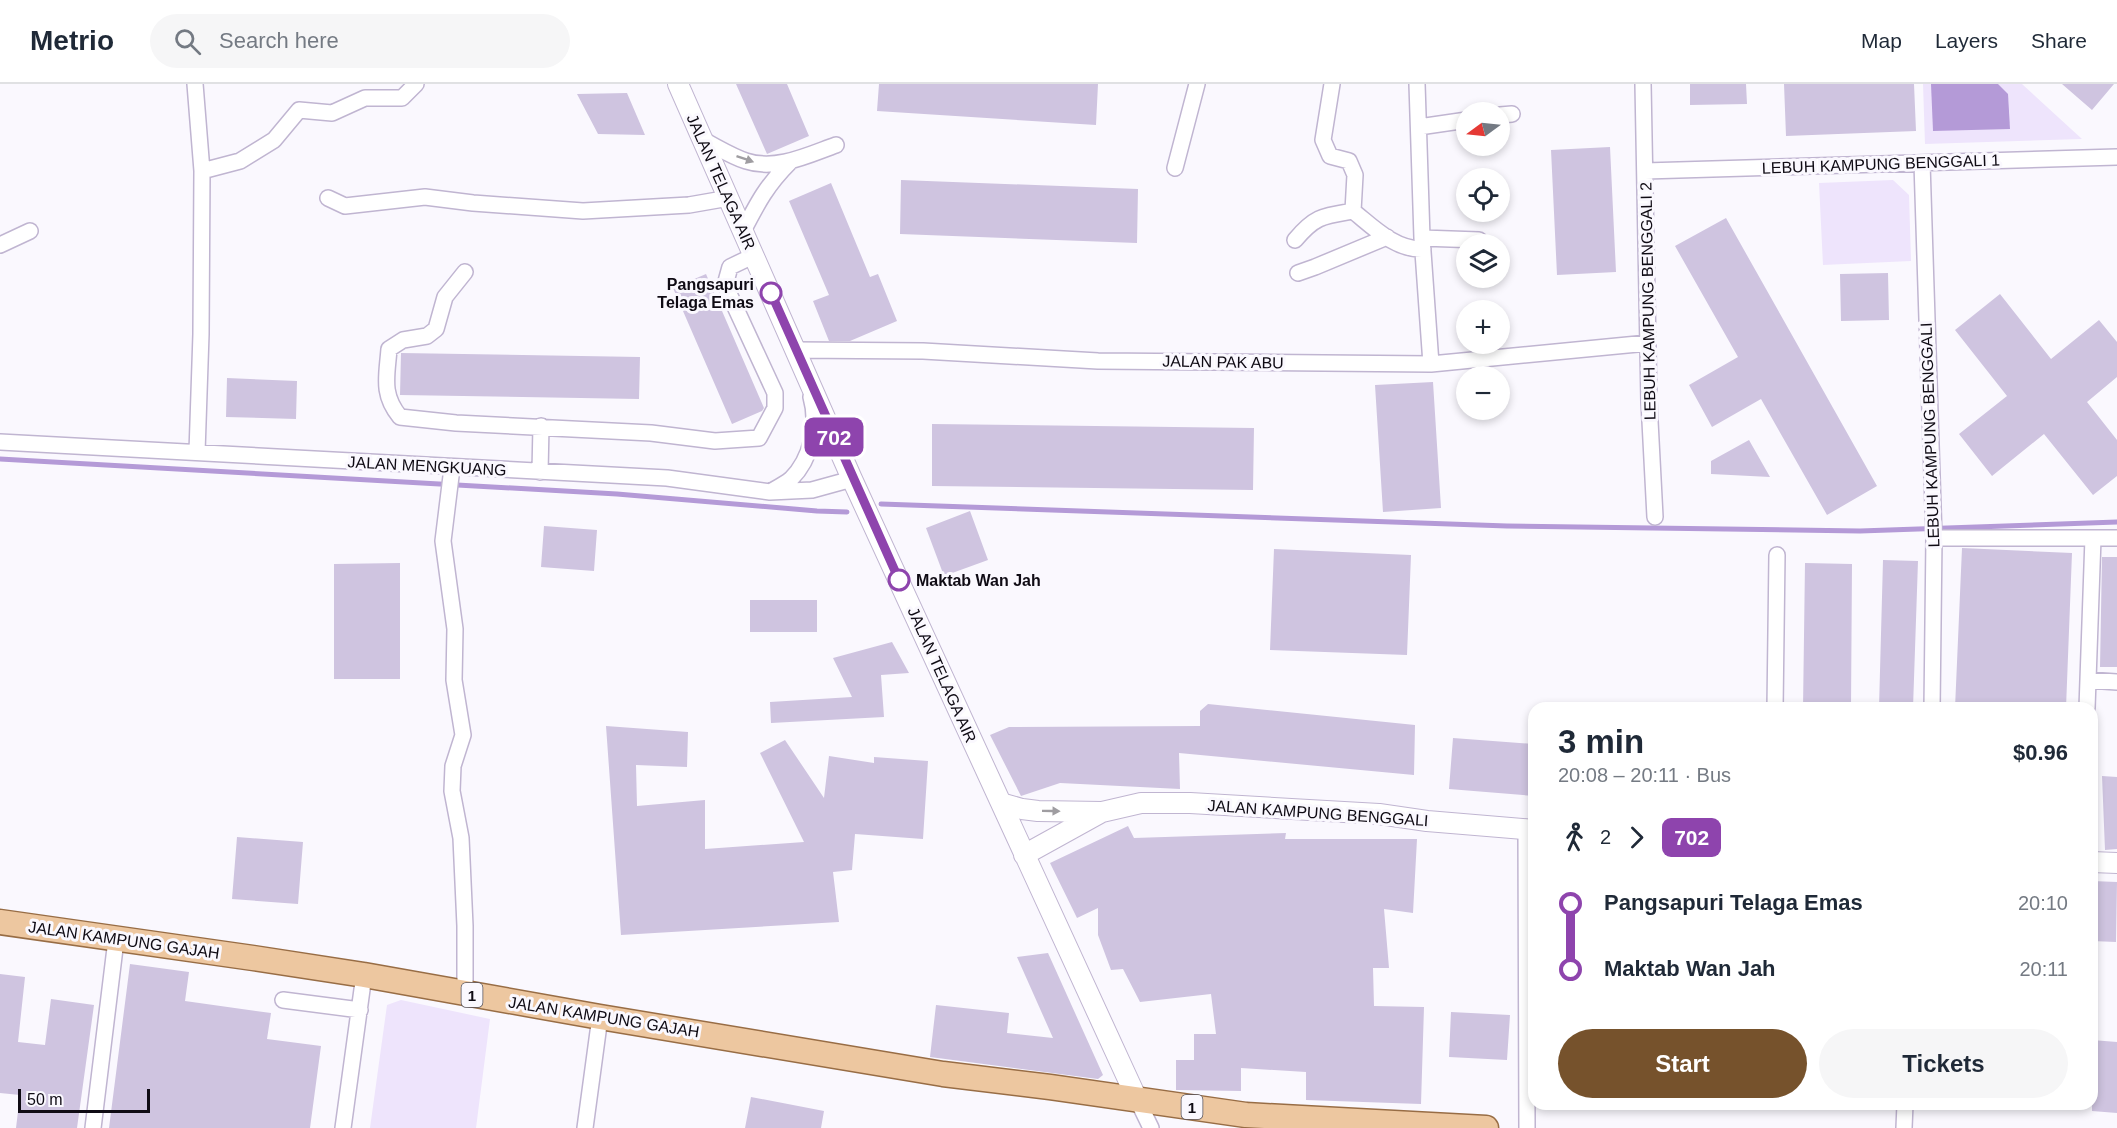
<!DOCTYPE html>
<html lang="en">
<head>
<meta charset="utf-8">
<style>
  :root { --surface:#fff; --page:#f6f6f7; --text:#1f2937; --muted:#747a83; --line:#e0e1e3; --accent:#76522c }
  body { margin:0; font-family:Helvetica,sans-serif; background:var(--page); color:var(--text); height:100vh; display:flex; flex-direction:column; font-size:22px; white-space:nowrap }
  * { box-sizing:border-box; margin:0 }
  p { font-size:20px; color:var(--muted) }
  .icon { flex:none; width:33px; height:33px; fill:none; stroke:currentColor; stroke-width:2; stroke-linecap:round; stroke-linejoin:round }
  .map { position:relative; flex:1; overflow:hidden }
  .sheet { position:absolute; left:1528px; top:618px; width:570px; height:408px; display:flex; flex-direction:column; background:var(--surface); border-radius:18px; box-shadow:0 3px 9px #0003 }
  .sheet>* { flex:none }
  .badge { padding:0 12px; border-radius:9px; font-size:21px; line-height:39px }
  .needle { width:39px; rotate:255deg }
  .fabs { position:absolute; left:1456px; top:18px; display:grid; gap:12px }
  .fabs a { display:grid; place-items:center; width:54px; height:54px; border-radius:50%; background:var(--surface); box-shadow:0 3px 9px #0003; font-size:30px }
  .scale { position:absolute; left:18px; bottom:15px; width:132px; box-sizing:border-box; padding-left:6px; border:3px solid #0f0b14; border-top:0; font-size:16px; line-height:21px; white-space:nowrap; color:#0f0b14; -webkit-text-stroke:4px #faf8fe; paint-order:stroke }
  .map>.badge { position:absolute; translate:-50% -50%; box-shadow:0 0 0 3px #fff }
  .legs { display:flex; align-items:center; gap:9px; height:66px; padding:0 30px; font-size:20px }
  .legs p { margin-inline-start:auto }
  .headline { display:flex; align-items:center; justify-content:space-between; height:102px; padding:0 30px }
  h1 { font-size:33px; font-weight:600; line-height:45px }
  .action { display:flex; gap:12px; margin-top:auto; padding:12px 30px }
  .action a { flex:1; height:69px; border-radius:36px; background:var(--accent); color:#fff; font-size:24px; font-weight:600; line-height:69px; text-align:center }
  .action a+a { background:var(--page); color:var(--text) }
  ul { padding:0 30px; list-style:none }
  li { display:flex; align-items:center; gap:21px; height:66px; font-size:22px }
  li i { display:grid; place-items:center; width:9px; height:100%; margin:0 8px; background:currentColor }
  li i::after { content:''; width:15px; height:15px; margin:-8px; border:4px solid; border-radius:50%; background:var(--surface) }
  li p { margin-inline-start:auto }
  li:first-child i { background:linear-gradient(#0000 50%,currentColor 0) }
  li:last-child i { background:linear-gradient(currentColor 50%,#0000 0) }
  header { display:flex; align-items:center; gap:36px; box-sizing:border-box; height:84px; padding:0 30px; background:var(--surface); border-bottom:2px solid var(--line) }
  header strong { font-size:28px }
  nav { display:flex; gap:33px; margin-inline-start:auto; font-size:21px }
  .search { width:420px; height:54px; background:var(--page); display:flex; align-items:center; gap:15px; box-sizing:border-box; padding:0 21px; border-radius:33px; color:var(--muted); font-size:22px }
  .map>svg:first-child { display:block }
  .green { fill:#eee4fc }
  .water { fill:#b49ad7 }
  .lines { fill:none; stroke-linecap:round; stroke-linejoin:round }
  .stream { stroke:#b49ad7; stroke-width:5 }
  .building { fill:#cfc4e0 }
  .minor-casing { stroke:#c0b5d1; stroke-width:18 }
  .tertiary-casing { stroke:#c0b5d1; stroke-width:22 }
  .primary-casing { stroke:#986d45; stroke-width:27 }
  .minor { stroke:#fff; stroke-width:15 }
  .tertiary { stroke:#fff; stroke-width:20 }
  .primary { stroke:#edc7a0; stroke-width:24 }
  .oneway { fill:#9f9da1 }
  .line-1-casing { stroke:#fff; stroke-width:14 }
  .line-1 { stroke:#8e44ad; stroke-width:9 }
  .stop-1-dot { fill:#fff; stroke:#8e44ad; stroke-width:3 }
  .labels { text-anchor:middle; dominant-baseline:central; stroke-width:6; stroke-linejoin:round; paint-order:stroke }
  .shield { fill:#faf8fe; stroke:#56525a; stroke-width:1.5 }
  .shield-label { font-size:15px; font-weight:bold; fill:#0f0b14 }
  .street-label { font-size:16px; fill:#0f0b14; stroke:#faf8fe }
  .stop-label { font-size:16px; font-weight:bold; fill:#0f0b14; stroke:#faf8fe; text-anchor:end }
</style>
</head>
<body>
<header>
<strong>Metrio</strong>
<div class="search"><svg class="icon" aria-label="search" viewBox="0 0 24 24"><circle cx="10" cy="10" r="6"/><path d="M15 15l6 6"/></svg>Search here</div>
<nav><a>Map</a><a>Layers</a><a>Share</a></nav>
</header>
<div class="map">
<svg width="2117" height="1044" viewBox="0 0 2117 1044">
  <rect width="100%" height="100%" fill="#faf8fe"/>
  <path class="green" d="M1923 0H2022L2082 55 1925 60Z
    M1893 96 1909 111 1911 177 1823 181 1819 99Z
    M401 916 490 935 476 1044H370L387 921Z"/>
  <path class="water" d="M1931 0H1998L2008 10 2010 45 1933 47Z"/>
  <g class="lines">
    <path class="stream" d="M0 375 617 410 817 427 847 428
      M881 420 1507 442 1860 447 2117 438"/>
  </g>
  <path class="building" d="M736 0H787L809 52 767 70Z
    M879 0H1098L1096 41 877 27Z
    M1690 0H1746L1747 20 1690 21Z
    M1784 0H1914L1916 47 1786 52Z
    M2062 0H2114L2092 26Z
    M627 9 645 51 598 50 577 10Z
    M1610 63 1616 188 1557 191 1551 66Z
    M901 96 1138 105 1137 159 900 150Z
    M831 99 870 193 878 190 897 237 850 257H829L813 217 829 211 789 117Z
    M1726 134 1877 402 1827 431 1761 315 1712 343 1689 301 1738 273 1675 162Z
    M1888 189 1889 236 1841 237 1840 190Z
    M706 190 764 324 762 327 732 340 673 204Z
    M2000 210 2051 275 2099 236 2117 258V293L2087 318 2117 356V392L2093 411 2044 350 1992 392 1959 350 2007 312 1955 246Z
    M401 269 640 273 639 315 400 311Z
    M227 294 297 297 296 335 226 333Z
    M1433 298 1441 424 1383 428 1375 301Z
    M932 340 1254 344 1253 406 932 402Z
    M1749 356 1770 393 1711 390V377Z
    M970 427 988 476 944 492 926 444Z
    M544 442 597 446 594 487 541 483Z
    M1962 464 2072 469 2066 624H1955Z
    M1274 465 1411 471 1407 571 1270 566Z
    M2102 473H2117V583H2100Z
    M1883 476 1918 477 1913 624H1879Z
    M400 479V595H334V480Z
    M1805 479 1852 480 1851 624H1803Z
    M750 516H817V548H750Z
    M892 558 909 589 881 591 884 633 771 639 770 618 852 613 833 574Z
    M1208 620 1415 641 1414 691 1179 669 1180 705 1060 699 1021 712 990 651 1009 643 1200 642V627Z
    M606 642 688 648 687 683 636 681 637 722 705 716V765L804 758 760 669 785 656 824 714 829 672 874 679V673L928 677 923 755 855 750 852 786 833 788 839 838 621 851Z
    M1453 654 1534 660V712L1449 705Z
    M2102 692 2117 693V765L2105 766Z
    M1128 742 1134 754 1286 749 1285 755H1417L1413 829 1384 825 1389 884H1373L1374 922 1424 923 1421 1020 1306 1016V988L1241 984V1007L1176 1006V976H1194V950H1216L1211 910 1140 918 1123 885 1111 886 1098 851V824L1077 834 1050 779Z
    M237 753 303 758 298 820 232 815Z
    M2092 797 2117 798 2116 858 2092 857Z
    M1048 869 1103 991 1098 995 930 973 936 921 1009 929 1007 949 1053 954 1017 873Z
    M130 880 189 888 185 917 271 929 267 955 321 962 310 1044H109Z
    M0 890 25 893 18 958 45 961 51 915 94 921 77 1044H16L20 1011 0 1009Z
    M1451 928 1510 931 1507 976 1449 973Z
    M2092 956 2117 958V1029L2092 1027Z
    M751 1013 824 1027 821 1044H745Z"/>
  <g class="lines">
    <g class="minor-casing">
      <path id="minor" d="M195 0 202 87 201 250 197 368
        M1332 0 1323 56 1330 72 1349 77 1355 91 1353 127C1373 143 1395 166 1423 165
        M1417 0 1422 154 1431 280
        M1643 0 1649 318 1655 433
        M1500 31 1512 30
        M1419 43 1467 36
        M703 56C717 63 731 72 746 77 776 87 808 71 836 61
        M1922 79 1934 454 1932 624
        M1175 84 1197 0
        M202 87 240 77 274 56 299 26 332 29 365 14H402L416 0
        M1645 87 2117 73
        M328 114 345 122 425 113 473 119 583 127 689 121 729 114
        M743 147C758 118 767 101 790 78
        M1422 154 1479 156
        M1295 156C1315 132 1323 132 1353 127
        M0 161 30 147
        M465 188 445 213 436 245 427 252 403 256 389 265C387 292 381 310 400 333L456 339 651 349 715 357 759 354 775 324V309L725 201 730 183 753 172
        M1298 189 1315 183 1387 153
        M800 276 796 266 923 267 1098 277 1431 280 1648 259
        M0 358 667 394 770 408 812 406 852 395
        M452 384 443 457 455 545 454 596 463 651 453 682 452 707 461 754 465 842V910
        M540 388 541 342
        M770 408C777 404 785 400 791 395 811 375 819 341 811 313
        M1934 454H2117
        M2088 596 2117 598
        M1775 624 1777 471
        M2087 624 2093 454
        M1526 745 1527 1044
        M283 916 360 926
        M1137 1015 1151 1044
        M93 1044 116 856
        M343 1044 364 891
        M585 1044 600 933
        M1904 1044 1905 1020"/>
    </g>
    <g class="tertiary-casing">
      <path id="tertiary" d="M678 0 852 395 1137 1015
        M1001 719 1022 725 1038 727 1102 728 1141 719H1190L1379 730 1427 737 1534 746
        M1024 771 1100 729
        M2092 778 2117 779"/>
    </g>
    <g class="primary-casing">
      <path id="primary" d="M0 838 253 874 364 891 600 933 943 990 1050 1003 1246 1031 1486 1044"/>
    </g>
    <use href="#minor" class="minor"/>
    <use href="#tertiary" class="tertiary"/>
    <use href="#primary" class="primary"/>
  </g>
  <defs><path id="oneway-solid" d="M-6-.8H1V-3.2L6.5 0L1 3.2V.8H-6Z" transform="scale(1.5)"/></defs>
  <g class="oneway">
    <use href="#oneway-solid" transform="translate(745 75) rotate(19)"/>
    <use href="#oneway-solid" transform="translate(1051 727) rotate(1)"/>
  </g>
  <g class="lines">
    <g class="line-1-casing">
      <path id="line-1" d="M771 209 899 496"/>
    </g>
    <use href="#line-1" class="line-1"/>
  </g>
  <g class="stop-1-dot">
    <circle cx="771" cy="209" r="10"/>
    <circle cx="899" cy="496" r="10"/>
  </g>
  <g class="labels">
    <g class="shield">
      <rect x="461.5" y="899" width="21" height="24" rx="4.5"/>
      <rect x="1181.5" y="1011" width="21" height="24" rx="4.5"/>
    </g>
    <g class="shield-label">
      <text x="472" y="911">1</text>
      <text x="1192" y="1023">1</text>
    </g>
    <g class="street-label">
      <text transform="translate(1881 80) rotate(-2)">LEBUH KAMPUNG BENGGALI 1</text>
      <text transform="translate(721 98) rotate(66)">JALAN TELAGA AIR</text>
      <text transform="translate(1648 217) rotate(-91)">LEBUH KAMPUNG BENGGALI 2</text>
      <text transform="translate(1223 278) rotate(1)">JALAN PAK ABU</text>
      <text transform="translate(1930 351) rotate(-92)">LEBUH KAMPUNG BENGGALI</text>
      <text transform="translate(427 382) rotate(3)">JALAN MENGKUANG</text>
      <text transform="translate(942 591) rotate(66)">JALAN TELAGA AIR</text>
      <text transform="translate(1318 729) rotate(4)">JALAN KAMPUNG BENGGALI</text>
      <text transform="translate(124 856) rotate(8)">JALAN KAMPUNG GAJAH</text>
      <text transform="translate(604 933) rotate(9)">JALAN KAMPUNG GAJAH</text>
    </g>
    <g class="stop-label">
      <text x="754" y="200">Pangsapuri<tspan x="754" dy="18">Telaga Emas</tspan></text>
      <text x="916" y="496" text-anchor="start">Maktab Wan Jah</text>
    </g>
  </g>
</svg>
<div class="fabs">
<a><svg class="needle" viewBox="-14 -14 28 28"><path d="M0-13l5 13h-10z" fill="#e53935"/><path d="M0 13l5-13h-10z" fill="#747a83"/></svg></a>
<a><svg class="icon" aria-label="locate" viewBox="0 0 24 24"><circle cx="12" cy="12" r="6"/><path d="M12 2v4M12 18v4M2 12h4M18 12h4"/></svg></a>
<a><svg class="icon" aria-label="layers" viewBox="0 0 24 24"><path d="M12 4l9 5-9 5-9-5zM3 14l9 5 9-5"/></svg></a>
<a>+</a>
<a>−</a>
</div>
<div class="scale">50 m</div>
<b class="badge" style="left:834px;top:353px;background:#8e44ad;color:#fff">702</b>
<section class="sheet">
<div class="headline"><div><h1>3 min</h1><p>20:08 – 20:11 · Bus</p></div><b>$0.96</b></div>
<div class="legs"><svg class="icon" aria-label="walk" viewBox="0 0 24 24"><circle cx="13" cy="4" r="2"/><path d="M13 8l-2 6 4 7M11 14l-3 7M7 12l3-4h3l4 4"/></svg>2<svg class="icon" aria-label="forward" viewBox="0 0 24 24"><path d="M9 5l7 7-7 7"/></svg><b class="badge" style="background:#8e44ad;color:#fff">702</b></div>
<ul>
<li><i style="color:#8e44ad"></i><b>Pangsapuri Telaga Emas</b><p>20:10</p></li>
<li><i style="color:#8e44ad"></i><b>Maktab Wan Jah</b><p>20:11</p></li>
</ul>
<div class="action"><a>Start</a><a>Tickets</a></div>
</section>
</div>
</body>
</html>
